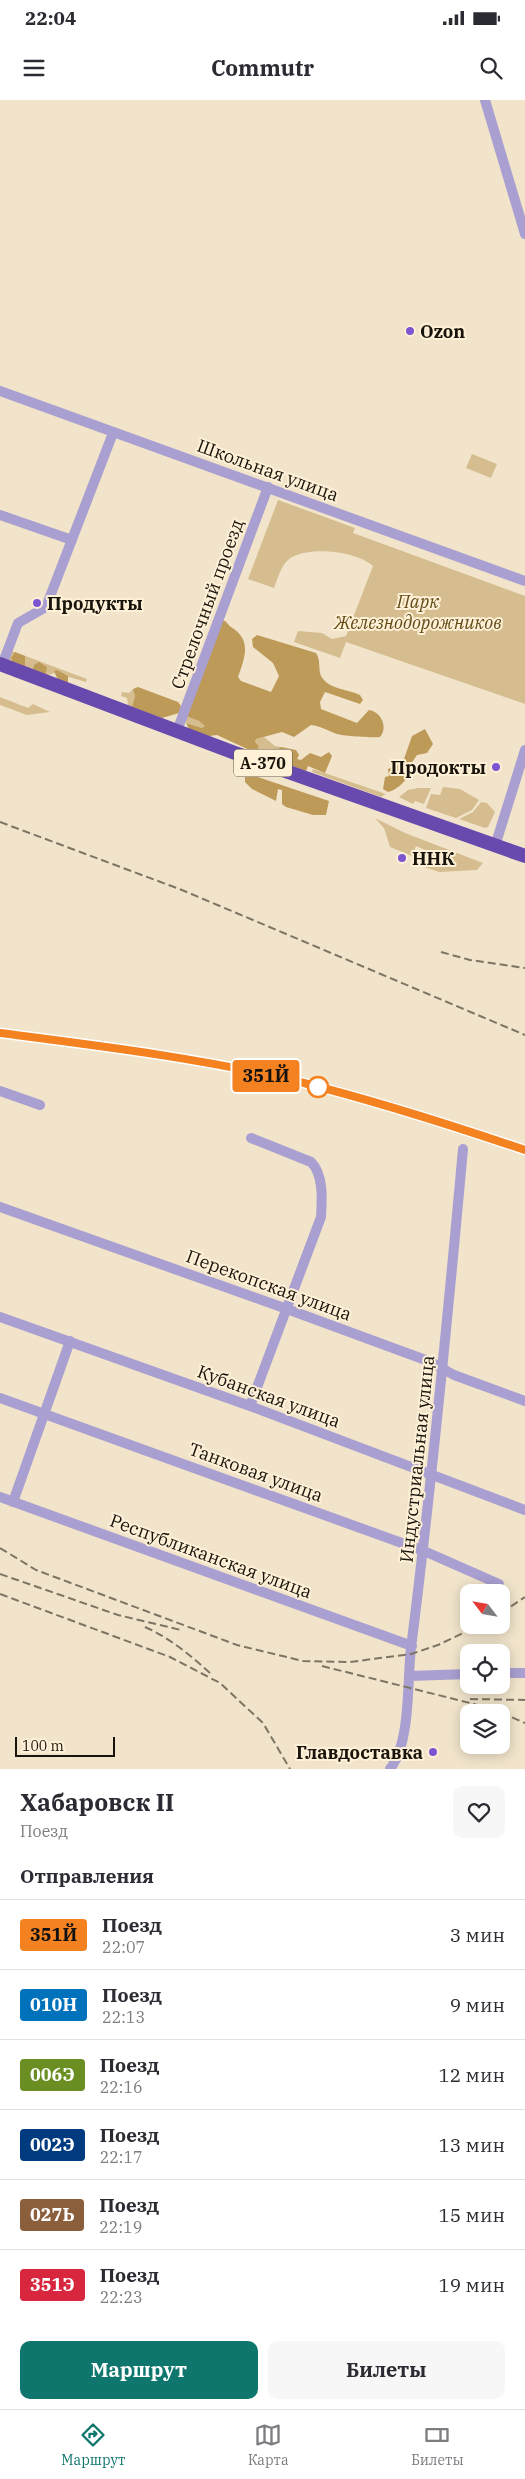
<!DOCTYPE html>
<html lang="ru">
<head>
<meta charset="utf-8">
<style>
  :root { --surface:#fff; --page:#f7f7f7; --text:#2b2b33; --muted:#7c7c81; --line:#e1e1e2; --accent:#0f766e }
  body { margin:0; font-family:"IBM Plex Serif",serif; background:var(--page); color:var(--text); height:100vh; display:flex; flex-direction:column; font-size:19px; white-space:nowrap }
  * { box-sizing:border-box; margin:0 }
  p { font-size:16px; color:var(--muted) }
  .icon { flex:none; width:28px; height:28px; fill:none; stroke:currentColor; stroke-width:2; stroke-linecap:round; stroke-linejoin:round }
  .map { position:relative; height:1669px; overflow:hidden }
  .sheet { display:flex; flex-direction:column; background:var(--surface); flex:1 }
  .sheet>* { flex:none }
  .badge { padding:0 10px; border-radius:4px; font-size:18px; line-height:32px }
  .needle { width:32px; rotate:301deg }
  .controls { position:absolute; left:460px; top:1484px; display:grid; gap:10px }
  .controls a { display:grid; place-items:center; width:50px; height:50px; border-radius:10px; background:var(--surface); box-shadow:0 2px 12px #0003; font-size:25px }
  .scale { position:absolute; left:15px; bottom:12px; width:100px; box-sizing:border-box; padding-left:5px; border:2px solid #19140b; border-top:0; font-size:14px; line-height:18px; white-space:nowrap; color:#19140b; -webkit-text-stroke:4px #fff1d8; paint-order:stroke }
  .map>.badge { position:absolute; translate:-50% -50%; box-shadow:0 0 0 2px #fff }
  h2 { padding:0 20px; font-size:19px; line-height:45px }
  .round { display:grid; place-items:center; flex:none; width:52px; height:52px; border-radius:10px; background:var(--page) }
  .headline { display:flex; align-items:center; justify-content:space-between; height:85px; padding:0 20px }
  h1 { font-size:24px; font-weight:700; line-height:38px }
  .button { display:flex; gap:10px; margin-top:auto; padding:10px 20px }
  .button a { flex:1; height:58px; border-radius:10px; background:var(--accent); color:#fff; font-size:20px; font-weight:700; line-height:58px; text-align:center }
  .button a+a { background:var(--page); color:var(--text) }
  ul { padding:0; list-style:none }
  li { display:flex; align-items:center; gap:15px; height:70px; padding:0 20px; border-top:1px solid var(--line) }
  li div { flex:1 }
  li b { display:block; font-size:19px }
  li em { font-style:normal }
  li .badge { min-width:55px; font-weight:700; text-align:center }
  .status { display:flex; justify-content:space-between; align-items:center; height:35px; padding:0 25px; background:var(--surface); direction:ltr }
  .status svg { height:14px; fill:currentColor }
  header { display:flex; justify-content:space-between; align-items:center; height:65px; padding:0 20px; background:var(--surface); font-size:22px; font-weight:700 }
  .tabs { display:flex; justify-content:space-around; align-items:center; height:70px; border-top:1px solid var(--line); background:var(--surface); font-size:14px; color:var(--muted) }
  .tabs a { display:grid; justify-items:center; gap:2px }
  .tabs .selected { color:var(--accent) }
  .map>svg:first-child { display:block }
  .green { fill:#d5bd8f }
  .forest { fill:#bd9a57 }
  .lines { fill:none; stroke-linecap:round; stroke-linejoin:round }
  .minor { stroke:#a99fd0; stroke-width:10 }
  .highway { stroke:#6849ae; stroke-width:14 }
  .rail { stroke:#7d7564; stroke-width:2; stroke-dasharray:8 4; stroke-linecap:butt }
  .line-casing { stroke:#fff; stroke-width:11 }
  .line { stroke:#f58220; stroke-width:8 }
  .poi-dot { fill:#7c56d0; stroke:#fff1d8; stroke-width:2 }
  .stop-dot { fill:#fff; stroke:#f58220; stroke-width:2.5 }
  .labels { text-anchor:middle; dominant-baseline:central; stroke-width:4; stroke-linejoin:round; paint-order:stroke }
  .shield { fill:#fff1d8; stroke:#5e5648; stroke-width:1 }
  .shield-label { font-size:16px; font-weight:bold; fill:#19140b }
  .poi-label { font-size:18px; font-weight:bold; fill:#19140b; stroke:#fff1d8; text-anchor:start }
  .street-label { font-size:18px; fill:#19140b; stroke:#fff1d8 }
  .park-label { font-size:18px; font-style:italic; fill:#644c18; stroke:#fff1d8 }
</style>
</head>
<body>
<div class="status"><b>22:04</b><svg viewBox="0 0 49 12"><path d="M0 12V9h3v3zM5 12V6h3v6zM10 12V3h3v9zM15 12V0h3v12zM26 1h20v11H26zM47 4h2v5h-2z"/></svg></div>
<header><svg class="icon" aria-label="menu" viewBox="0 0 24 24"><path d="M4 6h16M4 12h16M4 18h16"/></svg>Commutr<svg class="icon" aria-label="search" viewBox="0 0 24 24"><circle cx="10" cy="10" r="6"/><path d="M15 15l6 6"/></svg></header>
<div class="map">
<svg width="525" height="1669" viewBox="0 0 525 1669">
  <rect width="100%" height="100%" fill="#f1e4cb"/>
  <path class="green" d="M472 354 497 364 491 378 466 368Z
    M278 400 355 428 353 433 525 496V604L346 542 340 558 294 542 298 531 322 533 332 539 346 536 373 466C356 451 306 445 288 460 281 466 277 480 274 488L248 479Z
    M12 551 87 579 86 582 55 573 45 576 18 566 8 560Z
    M133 589 135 596 132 607 128 606 127 598 121 596 122 592 129 593Z
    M0 597 28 608 33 604 50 612 27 615 0 605Z
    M186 616 199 621 206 626 202 628 186 623Z
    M264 637 275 646 281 647 276 650 273 659 256 653 259 646 255 642 256 639Z
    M313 669 386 694 381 697 312 672Z
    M443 687 460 689 479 700 472 710 456 718 426 708 431 694 440 695Z
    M418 688H431L424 704 415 701 413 704 399 697 408 690Z
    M481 702 487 703 495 712 488 727 485 728 459 719 473 712Z
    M375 718 405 733 483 763 477 770 439 772 424 767V761L413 757 417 751 423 754 425 750 416 746 412 756 390 747 384 728Z"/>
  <path class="forest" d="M222 520C227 521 227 524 231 527 252 540 245 557 238 577L241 581 271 592 279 576 273 563 253 547 252 539 257 535 316 553C321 560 318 569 321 576 329 590 348 589 360 595L363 600 360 604 325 592 320 602 321 609 357 623 369 610C382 612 388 628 380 637 374 638 343 636 337 634 328 631 321 626 311 625L294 637 282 632 256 639 255 642 259 646 256 653 217 635 209 636 189 629 186 623 202 628 205 626 199 621 186 616Z
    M15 552 25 556V567L15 568 11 558Z
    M39 562 47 567 46 573 41 576 33 570 34 565Z
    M57 570 68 576V582L63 583 57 578 54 571Z
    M138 587 178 602 181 606 179 613 162 618 132 607 135 596 133 589Z
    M425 629 433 644 427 653 417 655 406 671 410 675C404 682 397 690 388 692L383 689 385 677 389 676 388 669 400 664 404 659 412 636Z
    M281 647 296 650 299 655 297 659 301 660 310 653 321 657 329 652 332 656 325 673 308 666 306 671 273 659 276 650Z
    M249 674 329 701 326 715H313L286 707 282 704V690L278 689 276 701 252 689 245 682V676Z"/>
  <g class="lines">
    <path class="minor" d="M485 0 525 134
      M0 291 525 481
      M0 415 72 440
      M2 565 18 523 46 507 113 333
      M177 631 268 387
      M495 746 525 650
      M0 991 40 1005
      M0 1107 287 1209 431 1262 454 1275 525 1301
      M0 1217 250 1306 525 1410
      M0 1298 424 1451 499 1484
      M250 1306 321 1117C322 1100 324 1075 311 1062L251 1038
      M0 1397 412 1546
      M13 1402 70 1241
      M501 1573H525
      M409 1576 469 1574
      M390 1669C411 1643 407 1581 411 1548 432 1382 448 1215 463 1049"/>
    <path class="highway" d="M0 564 235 653 525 756"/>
    <path class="rail" d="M0 722 182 790 525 935
      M441 852 470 860 525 868
      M0 933C100 946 201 958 300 982 376 1001 451 1024 525 1050
      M0 1448 36 1470 237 1545 303 1561 350 1562 411 1554 438 1545 480 1525
      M0 1474 118 1515 181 1530
      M0 1494 170 1557 220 1583 263 1623 290 1669
      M501 1513 525 1497
      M145 1527C170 1538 190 1555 210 1573
      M322 1566 474 1604 496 1612
      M470 1599 525 1600
      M490 1608 525 1623"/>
  </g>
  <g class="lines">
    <g class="line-casing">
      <path id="line" d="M0 933C100 946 201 958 300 982 376 1001 451 1025 525 1050"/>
    </g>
    <use href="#line" class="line"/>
  </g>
  <g class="poi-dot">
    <circle cx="410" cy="231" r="5"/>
    <circle cx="37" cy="503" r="5"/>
    <circle cx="496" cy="667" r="5"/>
    <circle cx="402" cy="758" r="5"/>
    <circle cx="433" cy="1652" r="5"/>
  </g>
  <circle class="stop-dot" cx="318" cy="987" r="10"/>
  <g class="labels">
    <rect class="shield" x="234" y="649.5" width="58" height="27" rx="4"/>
    <g class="shield-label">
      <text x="263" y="663">А-370</text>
    </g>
    <g class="poi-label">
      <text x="420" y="231">Ozon</text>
      <text x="47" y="503">Продукты</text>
      <text x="486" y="667" text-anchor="end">Продокты</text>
      <text x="412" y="758">ННК</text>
      <text x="423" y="1652" text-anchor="end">Главдоставка</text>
    </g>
    <g class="street-label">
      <text transform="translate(268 370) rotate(20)">Школьная улица</text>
      <text transform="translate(207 504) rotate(-70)">Стрелочный проезд</text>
      <text transform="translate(269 1185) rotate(20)">Перекопская улица</text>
      <text transform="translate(269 1296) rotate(20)">Кубанская улица</text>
      <text transform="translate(417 1359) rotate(-84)">Индустриальная улица</text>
      <text transform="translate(256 1372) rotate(20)">Танковая улица</text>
      <text transform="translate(211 1456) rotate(20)">Республиканская улица</text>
    </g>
    <g class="park-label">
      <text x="418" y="501">Парк<tspan x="418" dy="21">Железнодорожников</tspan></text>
    </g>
  </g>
</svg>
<div class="controls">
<a><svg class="needle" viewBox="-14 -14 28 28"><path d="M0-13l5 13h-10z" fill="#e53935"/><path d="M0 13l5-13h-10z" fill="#7c7c81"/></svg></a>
<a><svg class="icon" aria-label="locate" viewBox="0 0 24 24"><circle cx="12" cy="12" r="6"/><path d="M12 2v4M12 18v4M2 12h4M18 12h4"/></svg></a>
<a><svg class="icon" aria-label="layers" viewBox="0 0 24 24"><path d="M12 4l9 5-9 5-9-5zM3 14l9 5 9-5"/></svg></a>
</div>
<div class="scale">100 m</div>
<b class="badge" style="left:266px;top:976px;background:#f58220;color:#111">351Й</b>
</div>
<section class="sheet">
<div class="headline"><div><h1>Хабаровск II</h1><p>Поезд</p></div><a class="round"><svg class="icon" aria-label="heart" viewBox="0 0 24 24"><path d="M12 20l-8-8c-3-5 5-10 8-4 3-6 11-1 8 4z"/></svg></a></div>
<h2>Отправления</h2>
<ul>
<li><span class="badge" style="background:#f58220;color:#111">351Й</span><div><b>Поезд</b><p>22:07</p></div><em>3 мин</em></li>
<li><span class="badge" style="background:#0072bc;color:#fff">010Н</span><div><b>Поезд</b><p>22:13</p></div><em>9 мин</em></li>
<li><span class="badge" style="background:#6b8e23;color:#fff">006Э</span><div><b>Поезд</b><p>22:16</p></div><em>12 мин</em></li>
<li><span class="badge" style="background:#003b80;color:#fff">002Э</span><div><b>Поезд</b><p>22:17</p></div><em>13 мин</em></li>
<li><span class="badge" style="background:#8b5e3c;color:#fff">027Ь</span><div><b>Поезд</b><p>22:19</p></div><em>15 мин</em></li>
<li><span class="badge" style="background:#d7263d;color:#fff">351Э</span><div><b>Поезд</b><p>22:23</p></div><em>19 мин</em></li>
</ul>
<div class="button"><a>Маршрут</a><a>Билеты</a></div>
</section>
<nav class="tabs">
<a class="selected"><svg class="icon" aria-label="directions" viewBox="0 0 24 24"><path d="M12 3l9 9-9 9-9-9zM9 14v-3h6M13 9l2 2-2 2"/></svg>Маршрут</a>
<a><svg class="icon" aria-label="map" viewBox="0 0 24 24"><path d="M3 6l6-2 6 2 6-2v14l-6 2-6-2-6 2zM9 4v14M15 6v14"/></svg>Карта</a>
<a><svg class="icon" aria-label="tickets" viewBox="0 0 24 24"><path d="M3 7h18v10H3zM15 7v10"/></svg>Билеты</a>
</nav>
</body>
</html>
